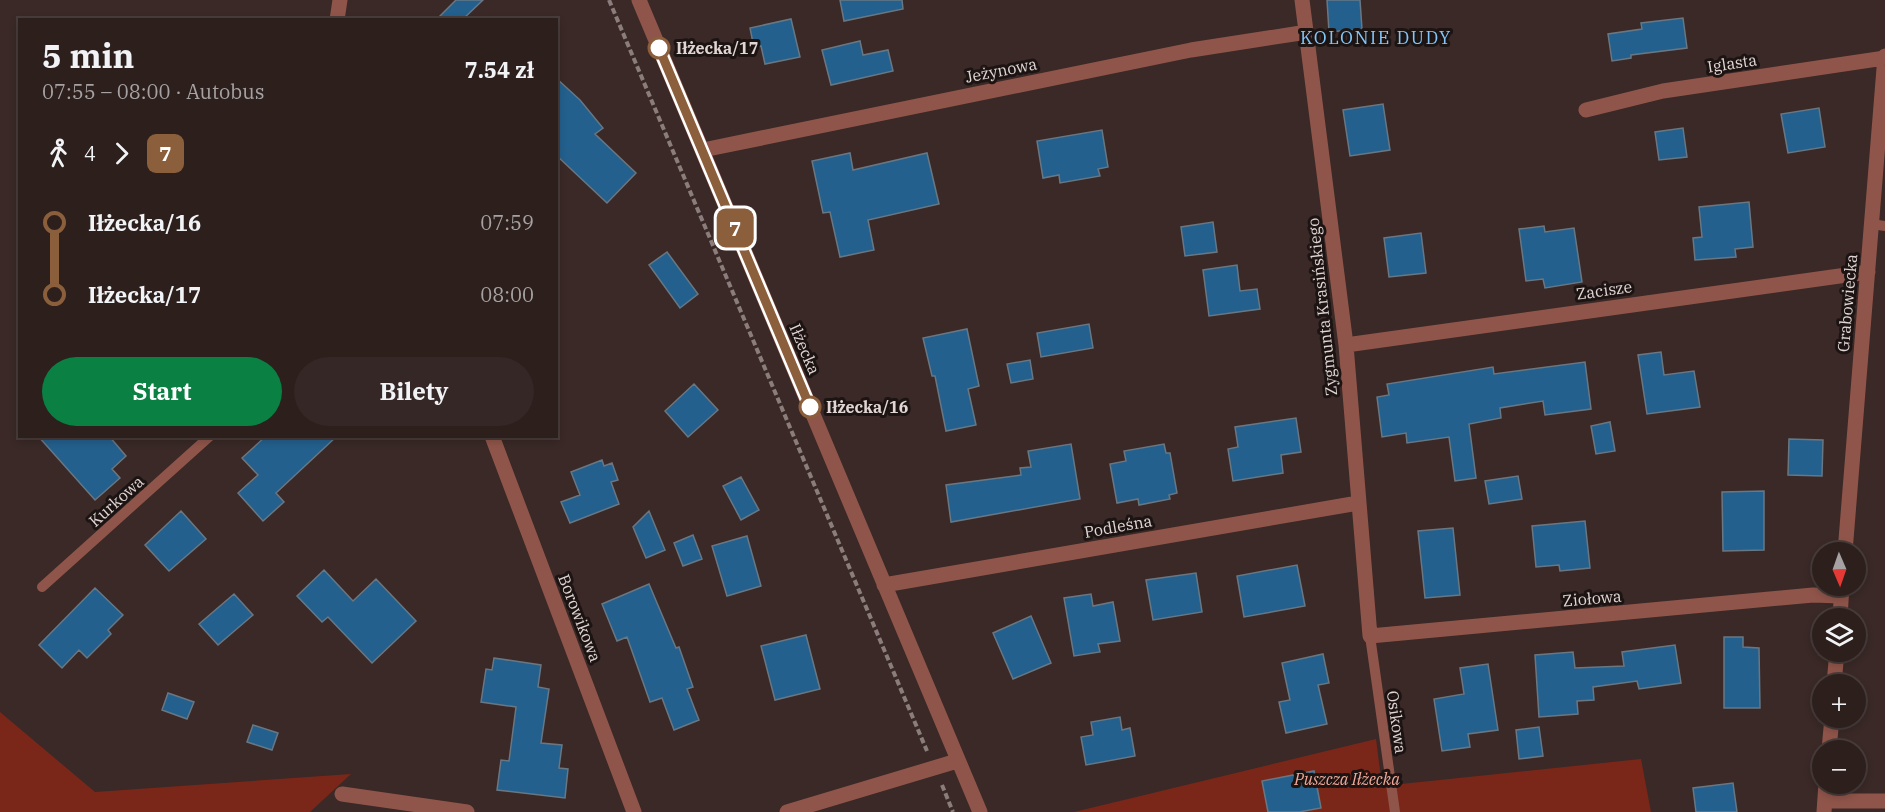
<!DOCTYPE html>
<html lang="pl">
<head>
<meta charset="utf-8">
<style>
  :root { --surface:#2c1f1c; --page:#342725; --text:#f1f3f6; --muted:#a6a2a3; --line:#483d3b; --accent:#0b8043 }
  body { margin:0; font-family:"IBM Plex Serif",serif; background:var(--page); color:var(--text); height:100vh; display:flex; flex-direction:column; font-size:22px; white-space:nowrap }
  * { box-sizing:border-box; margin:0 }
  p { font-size:20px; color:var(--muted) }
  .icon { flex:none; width:33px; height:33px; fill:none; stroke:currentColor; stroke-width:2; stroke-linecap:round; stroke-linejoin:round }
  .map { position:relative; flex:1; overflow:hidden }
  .side { position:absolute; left:18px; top:18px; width:540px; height:420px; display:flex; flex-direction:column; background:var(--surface); border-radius:0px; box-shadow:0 3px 9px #0003,0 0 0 2px var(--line) }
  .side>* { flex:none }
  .badge { padding:0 12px; border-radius:9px; font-size:21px; line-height:39px }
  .needle { width:39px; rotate:178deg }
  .controls { position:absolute; left:1812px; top:542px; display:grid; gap:12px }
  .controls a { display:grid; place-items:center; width:54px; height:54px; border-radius:50%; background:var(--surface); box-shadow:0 3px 9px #0003,0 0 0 2px var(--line); font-size:30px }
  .map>.badge { position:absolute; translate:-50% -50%; box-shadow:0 0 0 3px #fff }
  .legs { display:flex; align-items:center; gap:9px; height:66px; padding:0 24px; font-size:20px }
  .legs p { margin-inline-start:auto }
  .headline { display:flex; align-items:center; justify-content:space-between; height:102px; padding:0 24px }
  h1 { font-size:33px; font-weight:700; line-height:45px }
  .button { display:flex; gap:12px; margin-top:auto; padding:12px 24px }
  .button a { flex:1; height:69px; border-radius:36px; background:var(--accent); color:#fff; font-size:24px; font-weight:700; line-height:69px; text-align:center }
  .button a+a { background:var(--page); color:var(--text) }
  ul { padding:0 24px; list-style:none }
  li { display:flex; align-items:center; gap:21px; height:72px; font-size:22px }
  li i { display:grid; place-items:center; width:9px; height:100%; margin:0 8px; background:currentColor }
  li i::after { content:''; width:15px; height:15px; margin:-8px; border:4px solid; border-radius:50%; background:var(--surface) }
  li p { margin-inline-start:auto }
  li:first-child i { background:linear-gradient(#0000 50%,currentColor 0) }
  li:last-child i { background:linear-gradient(currentColor 50%,#0000 0) }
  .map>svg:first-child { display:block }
  .green { fill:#7a2719 }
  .building { fill:#23608d; stroke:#697783; stroke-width:1.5 }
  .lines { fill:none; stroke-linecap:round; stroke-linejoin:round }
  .path { stroke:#8b7d7b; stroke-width:4; stroke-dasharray:6 3; stroke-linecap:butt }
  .service { stroke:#90554a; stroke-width:10 }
  .minor { stroke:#90554a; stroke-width:15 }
  .line-1-casing { stroke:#fff; stroke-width:14 }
  .line-1 { stroke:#8b5e3c; stroke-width:9 }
  .stop-1-dot { fill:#fff; stroke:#8b5e3c; stroke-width:3 }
  .labels { text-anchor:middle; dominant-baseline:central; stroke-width:6; stroke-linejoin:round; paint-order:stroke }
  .stop-label { font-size:16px; font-weight:bold; fill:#e1d6d4; stroke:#1c1413; text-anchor:start }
  .street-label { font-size:16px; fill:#e1d6d4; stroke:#1c1413 }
  .park-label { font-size:16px; font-style:italic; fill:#f2a99a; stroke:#1c1413 }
  .neighbourhood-label { font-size:18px; letter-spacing:1.5px; fill:#85c6fa; stroke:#1c1413 }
</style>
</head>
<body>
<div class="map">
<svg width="1885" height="812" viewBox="0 0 1885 812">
  <rect width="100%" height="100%" fill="#3a2926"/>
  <path class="green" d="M0 712 95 792 351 774 310 812H0Z
    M1376 739 1382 786 1641 759 1651 812H1074Z"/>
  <path class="building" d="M456 0H483L462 20H436Z
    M840 0H902L903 9 844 21Z
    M1327 0H1360L1362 29 1329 32Z
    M1683 18 1687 48 1631 55V58L1612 61 1608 34 1642 29 1641 23Z
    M791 19 800 57 765 64 761 46 754 48 750 28Z
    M860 41 863 55 888 50 893 71 831 85 822 50Z
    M556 78 580 100 603 128 595 134 636 173 607 203 556 155Z
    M1383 104 1390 150 1350 156 1343 110Z
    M1819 108 1825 147 1788 153 1781 114Z
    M1683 128 1687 157 1659 160 1655 132Z
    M1102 130 1108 167 1098 169 1100 176 1060 183 1059 175 1043 178 1037 141Z
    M850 153 853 170 927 153 939 204 868 220 874 250 840 257 830 212 823 213 812 161Z
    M1749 202 1753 247 1735 249 1736 257 1695 260 1693 238 1702 237 1699 207Z
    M1213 222 1217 252 1185 256 1181 227Z
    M1544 226 1545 232 1574 228 1582 282 1545 288 1543 279 1526 281 1519 229Z
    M1421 233 1426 273 1389 277 1384 238Z
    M667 252 698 294 680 308 649 265Z
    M1237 265 1240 291 1257 289 1260 309 1209 316 1203 270Z
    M1089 324 1093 348 1041 357 1037 333Z
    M967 329 979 386 968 389 976 425 946 431 935 376H932L923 338Z
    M1661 352 1664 375 1694 371 1700 407 1647 414 1638 355Z
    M1030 360 1033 379 1011 383 1007 364Z
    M1585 362 1591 409 1545 415 1543 401 1500 408 1501 418 1469 424 1476 478 1455 481 1449 437 1407 443 1406 433 1382 437 1377 397 1389 395 1387 384 1493 367 1494 374Z
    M694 384 718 410 688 437 665 411Z
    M1296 418 1301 452 1281 455 1283 473 1233 481 1228 449 1238 447 1235 427Z
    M1610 422 1615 451 1596 454 1591 426Z
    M38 436H109L126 456 112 469 120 478 95 500Z
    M266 436H337L276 493 284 502 263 521 238 493 258 475 242 458Z
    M1789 439 1823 440 1822 476 1788 475Z
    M1071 444 1080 499 951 522 946 485 1021 475 1020 468 1031 467 1028 451Z
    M1164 444 1166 453H1170L1177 493 1169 495 1170 499 1139 505 1138 499 1117 503 1110 464 1126 461 1124 451Z
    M602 460 604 466 612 463 618 480 611 482 619 504 570 523 561 502 580 495 571 472Z
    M1518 476 1522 499 1489 504 1485 481Z
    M741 477 759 510 741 520 723 486Z
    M1764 491V550L1723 551 1722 492Z
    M181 511 206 539 169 571 145 545Z
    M649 511 665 550 646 558 633 527Z
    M1585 521 1590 568 1560 571 1559 565 1536 567 1532 526Z
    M1453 528 1460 595 1425 598 1418 531Z
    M693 535 702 559 683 566 674 543Z
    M747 536 761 586 727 596 712 546Z
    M1297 565 1305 606 1244 617 1237 576Z
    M324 570 353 601 376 579 416 621 372 663 328 617 322 622 297 596Z
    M1196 573 1202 612 1153 620 1146 580Z
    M649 584 676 648 679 647 693 687 687 689 699 720 674 730 662 698 650 702 627 637 617 641 602 604Z
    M95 588 123 615 108 630 111 634 87 658 79 650 62 668 39 645Z
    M234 594 253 615 218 645 199 624Z
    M1091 594 1093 606 1113 602 1120 641 1098 644 1100 652 1074 656 1064 598Z
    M1031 616 1051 663 1013 679 993 633Z
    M806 635 820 689 775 700 761 646Z
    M1724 637H1743V647L1759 648 1760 708H1724Z
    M1675 645 1681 683 1639 689 1637 681 1593 687 1594 700 1577 701 1578 714 1539 717 1535 655 1573 652 1575 668 1624 666 1622 652Z
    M1323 654 1329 683 1318 685 1327 724 1286 733 1279 702 1290 700 1282 663Z
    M494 658 541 665 538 687 549 689 541 743 562 745 559 768 568 769 565 798 497 790 501 760 509 761 516 707 481 702 486 669 492 670Z
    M1488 664 1498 730 1468 734 1470 747 1442 751 1434 699 1464 694 1460 668Z
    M168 693 194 702 187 719 162 710Z
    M1120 717 1122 730 1130 728 1135 756 1086 765 1081 737 1093 735 1091 722Z
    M253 725 278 733 272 750 247 742Z
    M1539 727 1543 756 1519 759 1516 730Z
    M1314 771 1321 808 1299 812H1268L1262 781Z
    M1733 783 1737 812H1696L1693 788Z"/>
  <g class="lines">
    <path class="path" d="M609 0 927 751
      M942 785 953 812"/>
    <path class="service" d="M1872 224 1885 226
      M42 587 210 436
      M1370 636 1395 812"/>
    <path class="minor" d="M639 0 980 812
      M1302 0 1346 345 1370 636 1813 595 1841 596
      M337 20 340 0
      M1586 110 1663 91 1885 58
      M703 150 1191 50 1307 32
      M1346 345 1868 272
      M492 436 634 812
      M1845 552 1885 56
      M884 585 1358 503
      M1840 618 1842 585
      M1834 684 1837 651
      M1829 750 1832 717
      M342 794 467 812
      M1825 801H1885
      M787 812 957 761
      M1824 812 1826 783"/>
  </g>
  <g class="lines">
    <g class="line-1-casing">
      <path id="line-1" d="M659 48 810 407"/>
    </g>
    <use href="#line-1" class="line-1"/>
  </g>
  <g class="stop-1-dot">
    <circle cx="659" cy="48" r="10"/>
    <circle cx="810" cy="407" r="10"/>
  </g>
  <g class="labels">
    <g class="stop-label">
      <text x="676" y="48">Iłżecka/17</text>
      <text x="826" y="407">Iłżecka/16</text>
    </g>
    <g class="street-label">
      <text transform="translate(1732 63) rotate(-9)">Iglasta</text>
      <text transform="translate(1001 70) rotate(-11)">Jeżynowa</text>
      <text transform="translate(1604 290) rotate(-8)">Zacisze</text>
      <text transform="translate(1847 303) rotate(-85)">Grabowiecka</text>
      <text transform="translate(1322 307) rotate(-96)">Zygmunta Krasińskiego</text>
      <text transform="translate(805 349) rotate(67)">Iłżecka</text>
      <text transform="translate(116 501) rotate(-42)">Kurkowa</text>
      <text transform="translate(1118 526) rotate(-10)">Podleśna</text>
      <text transform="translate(1592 598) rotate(-5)">Ziołowa</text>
      <text transform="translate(580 618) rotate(69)">Borowikowa</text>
      <text transform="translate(1397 722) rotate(82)">Osikowa</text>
    </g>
    <g class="park-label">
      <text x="1347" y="779">Puszcza Iłżecka</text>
    </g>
    <g class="neighbourhood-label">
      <text x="1376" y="37">KOLONIE DUDY</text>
    </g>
  </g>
</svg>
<div class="controls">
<a><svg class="needle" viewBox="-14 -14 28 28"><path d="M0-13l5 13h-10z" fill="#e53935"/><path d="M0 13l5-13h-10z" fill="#a6a2a3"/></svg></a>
<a><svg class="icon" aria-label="layers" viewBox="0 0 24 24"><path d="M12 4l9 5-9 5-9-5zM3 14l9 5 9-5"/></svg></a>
<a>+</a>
<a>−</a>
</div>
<b class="badge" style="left:735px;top:228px;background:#8b5e3c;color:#fff">7</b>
<section class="side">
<div class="headline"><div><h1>5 min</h1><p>07:55 – 08:00 · Autobus</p></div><b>7.54 zł</b></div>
<div class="legs"><svg class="icon" aria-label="walk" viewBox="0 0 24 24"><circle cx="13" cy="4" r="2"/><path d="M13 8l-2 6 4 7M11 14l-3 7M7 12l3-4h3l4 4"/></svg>4<svg class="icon" aria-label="forward" viewBox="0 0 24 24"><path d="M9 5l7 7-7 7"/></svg><b class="badge" style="background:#8b5e3c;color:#fff">7</b></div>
<ul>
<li><i style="color:#8b5e3c"></i><b>Iłżecka/16</b><p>07:59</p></li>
<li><i style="color:#8b5e3c"></i><b>Iłżecka/17</b><p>08:00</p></li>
</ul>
<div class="button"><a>Start</a><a>Bilety</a></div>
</section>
</div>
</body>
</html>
